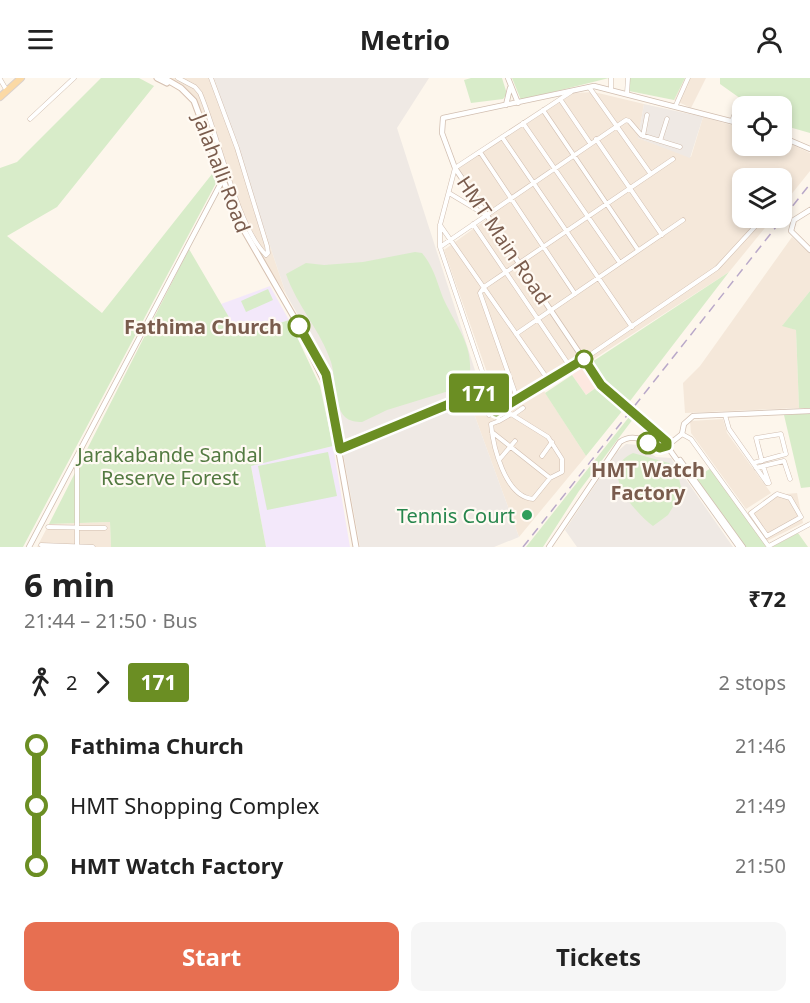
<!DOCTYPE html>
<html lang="en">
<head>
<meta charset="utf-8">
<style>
  :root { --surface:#fff; --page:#f6f6f6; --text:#222; --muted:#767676; --accent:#e76f51 }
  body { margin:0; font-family:"Noto Sans",sans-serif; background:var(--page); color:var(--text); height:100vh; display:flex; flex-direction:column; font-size:22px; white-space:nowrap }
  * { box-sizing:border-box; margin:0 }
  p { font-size:20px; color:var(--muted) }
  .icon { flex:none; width:33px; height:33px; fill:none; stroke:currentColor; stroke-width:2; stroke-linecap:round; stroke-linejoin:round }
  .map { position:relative; height:469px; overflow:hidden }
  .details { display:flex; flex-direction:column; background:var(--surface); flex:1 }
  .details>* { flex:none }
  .badge { padding:0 12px; border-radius:4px; font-size:21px; line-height:39px }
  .controls { position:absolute; left:732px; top:18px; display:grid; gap:12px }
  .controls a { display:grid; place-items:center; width:60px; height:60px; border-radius:12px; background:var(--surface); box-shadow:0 3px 9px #0003; font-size:30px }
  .map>.badge { position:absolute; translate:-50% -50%; box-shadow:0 0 0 3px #fff }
  .legs { display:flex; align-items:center; gap:9px; height:66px; padding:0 24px; font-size:20px }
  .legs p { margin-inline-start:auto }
  .headline { display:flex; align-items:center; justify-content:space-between; height:102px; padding:0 24px }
  h1 { font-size:33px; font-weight:700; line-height:45px }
  .button { display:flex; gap:12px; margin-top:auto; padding:12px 24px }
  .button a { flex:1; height:69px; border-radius:12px; background:var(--accent); color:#fff; font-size:24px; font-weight:700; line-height:69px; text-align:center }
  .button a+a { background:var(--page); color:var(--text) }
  ul { padding:0 24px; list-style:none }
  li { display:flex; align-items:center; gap:21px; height:60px; font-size:22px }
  li i { display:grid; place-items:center; width:9px; height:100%; margin:0 8px; background:currentColor }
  li i::after { content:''; width:15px; height:15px; margin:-8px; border:4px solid; border-radius:50%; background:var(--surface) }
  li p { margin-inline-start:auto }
  li:first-child i { background:linear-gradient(#0000 50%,currentColor 0) }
  li:last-child i { background:linear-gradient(currentColor 50%,#0000 0) }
  header { display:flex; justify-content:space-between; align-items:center; height:78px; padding:0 24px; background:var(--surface); font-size:27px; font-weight:700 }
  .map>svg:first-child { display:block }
  .residential { fill:#f5e8da }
  .commercial { fill:#fde8e0 }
  .industrial { fill:#efe9e4 }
  .education { fill:#f3e8fa }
  .green { fill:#d8ecc9 }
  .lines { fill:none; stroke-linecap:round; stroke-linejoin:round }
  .minor-casing { stroke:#d1beb0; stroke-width:5 }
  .tertiary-casing { stroke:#d1beb0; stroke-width:6 }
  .secondary-casing { stroke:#d6c0b0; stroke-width:7 }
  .primary-casing { stroke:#dad1cd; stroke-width:8 }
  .minor { stroke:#fff; stroke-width:4 }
  .tertiary { stroke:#fff; stroke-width:4.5 }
  .secondary { stroke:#fff; stroke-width:5 }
  .primary { stroke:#fbd9a5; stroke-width:6 }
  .rail { stroke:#b9a8c9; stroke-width:1.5; stroke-dasharray:9 6; stroke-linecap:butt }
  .tertiary-bridge-casing { stroke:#d1beb0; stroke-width:6; stroke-linecap:butt }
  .tertiary-bridge { stroke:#fff; stroke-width:4.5 }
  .line-1-casing { stroke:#fff; stroke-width:14 }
  .line-1 { stroke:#6b8e23; stroke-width:9 }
  .stop-1-dot { fill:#fff; stroke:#6b8e23; stroke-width:3 }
  .leisure-dot { fill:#2e9e5b; stroke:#fffaf3; stroke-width:2 }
  .labels { text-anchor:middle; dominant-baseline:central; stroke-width:4.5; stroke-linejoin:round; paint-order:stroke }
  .street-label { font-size:20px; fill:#7a5c4d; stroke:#fffaf3 }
  .stop-label { font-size:20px; font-weight:bold; fill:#7a5c4d; stroke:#fffaf3; text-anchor:end }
  .park-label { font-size:20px; fill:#537a41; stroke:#fffaf3 }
  .leisure-label { font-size:20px; fill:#27864d; stroke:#fffaf3; text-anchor:end }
</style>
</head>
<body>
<header><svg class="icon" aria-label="menu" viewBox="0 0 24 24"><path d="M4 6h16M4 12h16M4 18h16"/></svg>Metrio<svg class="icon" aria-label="person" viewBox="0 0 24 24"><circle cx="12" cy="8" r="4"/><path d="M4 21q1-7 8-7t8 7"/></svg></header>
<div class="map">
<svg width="810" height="469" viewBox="0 0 810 469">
  <rect width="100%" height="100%" fill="#fdf6ec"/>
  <path class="residential" d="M160 0H214L286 216 264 184 229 114 189 15Z
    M685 0H706L691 30 674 22Z
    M594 14 644 26 638 60 691 79 703 39 742 50V68H782V62L810 75V93L782 128V100H742V140H773L729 194 544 313 586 378 519 459 469 322 492 312 503 340 444 172 491 138 459 90 574 15Z
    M792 159 810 175V213L783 247 796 252 799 330 685 335 683 305 700 288Z
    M723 341 727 355 771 415 746 431 691 355 690 343Z
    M797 415 803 445 767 463 748 434 775 417Z
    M110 444 111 469H37L49 446Z"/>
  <path class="commercial" d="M583 289 597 309 586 317 572 297Z"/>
  <path class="industrial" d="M214 0H429L397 50 481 311 342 362 327 288 286 216Z
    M644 26 703 39 690 80 638 60Z
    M469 322 519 459 494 469H360L343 375Z
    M626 366 639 367 656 379 671 380 733 469H577L565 452 617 374Z"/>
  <path class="education" d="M270 208 289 242 240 258 221 226Z
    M333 368 350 469H266L251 387Z"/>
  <path class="green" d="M101 0H139L154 8 57 129 7 158 102 235 212 96 216 105 23 469H0V90L17 84Z
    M471 0H502L507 16 503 21 471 25 464 2Z
    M512 0H609L521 22Z
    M630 0H685L674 22 629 13Z
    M720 0H810V55L782 47V28H751L720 6Z
    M189 171 240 258 289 242 320 308 333 368 251 388 266 469H111L110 444 49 446Z
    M415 174 422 175C438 195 437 210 448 230 459 252 472 268 470 295L452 312 387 332 362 344C356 344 349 343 345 339 333 326 336 300 331 284 321 253 297 228 286 196L306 185 324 187 363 184Z
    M729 194 630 323 605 306 592 284Z
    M268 211 273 222 246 234 241 223Z
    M810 213V330H799L796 252 782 248Z
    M572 297 586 317 597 309 623 332 586 378 545 315Z
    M810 335V409L801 410 784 337Z
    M629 339 633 341 579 413 543 469H526Z
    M328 374 337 418 267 432 258 388Z
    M633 375 669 385 678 396 682 414 668 437 653 448C633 433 597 391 633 375Z
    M711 390 767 468 765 469H745L696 400Z
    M798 455 808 469H772Z"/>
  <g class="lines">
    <g class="minor-casing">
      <path id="minor" d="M178 0 195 9 200 15C218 56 237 149 266 177L268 175 267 168 237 70 211 0
        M0 1 7 13
        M589 9 650 95
        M611 12V0
        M627 15 628 0
        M560 21 590 65
        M676 27 688 0
        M543 32 638 172
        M30 41 74 0
        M732 43 735 35
        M523 45 620 185
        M643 58 647 37
        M502 59 632 249
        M596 61 662 157
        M660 63 667 41
        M480 74 575 216
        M449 115 484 136
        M782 117 785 114
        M473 146 571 290
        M440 147 549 303
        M440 169 626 42 629 43 641 57 680 69
        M516 256 683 142
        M518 323 480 215 484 209 673 81
        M489 337 518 323 584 281 717 190 763 140
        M513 337 523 330
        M725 337 729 351 767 405
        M499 343 511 336 548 359 562 381V394L550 400 533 421C505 419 493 368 491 346L499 343 440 169V147L455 90 571 14
        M492 354 550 400
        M682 356 691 361 769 469
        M337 372 488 310
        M542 378 552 364
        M77 380V469
        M499 382 515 363
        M753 385 786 376 781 356 756 360 762 383
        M763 388 784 383 790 401
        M756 390 763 388 769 405
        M777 416 790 420 801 439 767 458 751 435Z
        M48 449 105 450
        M41 467 93 469
        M769 468 810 446"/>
    </g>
    <g class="tertiary-casing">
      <path id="tertiary" d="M508 0 518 25
        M506 27 510 10
        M782 59 810 71
        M810 132 794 142 791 153 810 172
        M623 326 601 307 455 90 442 55 443 40 594 8 742 46
        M680 382 743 469
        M29 469 222 103
        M549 469 620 364C634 354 647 364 660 370L667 368 666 361 637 338
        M739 469 667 368 682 356 684 346 693 338 810 333"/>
    </g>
    <g class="secondary-casing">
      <path id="secondary" d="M157 0 167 5
        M164 0 181 10 194 23 238 142 324 291 356 469
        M310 274 324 303"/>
    </g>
    <g class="primary-casing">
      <path id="primary" d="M0 19 21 0"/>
    </g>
    <use href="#minor" class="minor"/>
    <use href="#tertiary" class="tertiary"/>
    <use href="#secondary" class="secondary"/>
    <use href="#primary" class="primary"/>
    <path class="rail" d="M523 469 810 106"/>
    <g class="tertiary-bridge-casing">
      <path id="tertiary-bridge" d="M623 326 637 338"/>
    </g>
    <use href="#tertiary-bridge" class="tertiary-bridge"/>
  </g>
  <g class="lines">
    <g class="line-1-casing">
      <path id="line-1" d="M299 248 326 296 340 371 488 310 496 334 584 281 601 307 667 364V368L660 370 648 365"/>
    </g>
    <use href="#line-1" class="line-1"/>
  </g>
  <g class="stop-1-dot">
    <circle cx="299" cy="248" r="10"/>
    <circle cx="584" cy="281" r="8"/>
    <circle cx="648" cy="365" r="10"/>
  </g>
  <circle class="leisure-dot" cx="527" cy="437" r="6"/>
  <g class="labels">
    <g class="street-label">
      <text transform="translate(222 95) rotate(69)">Jalahalli Road</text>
      <text transform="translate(504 162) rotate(56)">HMT Main Road</text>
    </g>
    <g class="stop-label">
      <text x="282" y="248">Fathima Church</text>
      <text x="648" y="391" text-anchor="middle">HMT Watch<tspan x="648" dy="23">Factory</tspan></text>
    </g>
    <g class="park-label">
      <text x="170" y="376">Jarakabande Sandal<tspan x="170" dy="23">Reserve Forest</tspan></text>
    </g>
    <g class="leisure-label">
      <text x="515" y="437">Tennis Court</text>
    </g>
  </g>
</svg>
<div class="controls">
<a><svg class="icon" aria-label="locate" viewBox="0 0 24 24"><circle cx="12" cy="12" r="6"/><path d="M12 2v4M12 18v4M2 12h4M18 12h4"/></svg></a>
<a><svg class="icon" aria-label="layers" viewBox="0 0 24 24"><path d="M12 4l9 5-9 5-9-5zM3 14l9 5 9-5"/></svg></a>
</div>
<b class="badge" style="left:479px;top:315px;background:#6b8e23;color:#fff">171</b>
</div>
<section class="details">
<div class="headline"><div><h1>6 min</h1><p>21:44 – 21:50 · Bus</p></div><b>₹72</b></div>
<div class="legs"><svg class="icon" aria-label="walk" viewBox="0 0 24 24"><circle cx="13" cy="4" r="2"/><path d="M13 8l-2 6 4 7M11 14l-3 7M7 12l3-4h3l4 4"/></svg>2<svg class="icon" aria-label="forward" viewBox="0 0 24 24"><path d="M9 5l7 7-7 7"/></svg><b class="badge" style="background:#6b8e23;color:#fff">171</b><p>2 stops</p></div>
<ul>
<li><i style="color:#6b8e23"></i><b>Fathima Church</b><p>21:46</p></li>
<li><i style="color:#6b8e23"></i><span>HMT Shopping Complex</span><p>21:49</p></li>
<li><i style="color:#6b8e23"></i><b>HMT Watch Factory</b><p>21:50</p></li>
</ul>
<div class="button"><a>Start</a><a>Tickets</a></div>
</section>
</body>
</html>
